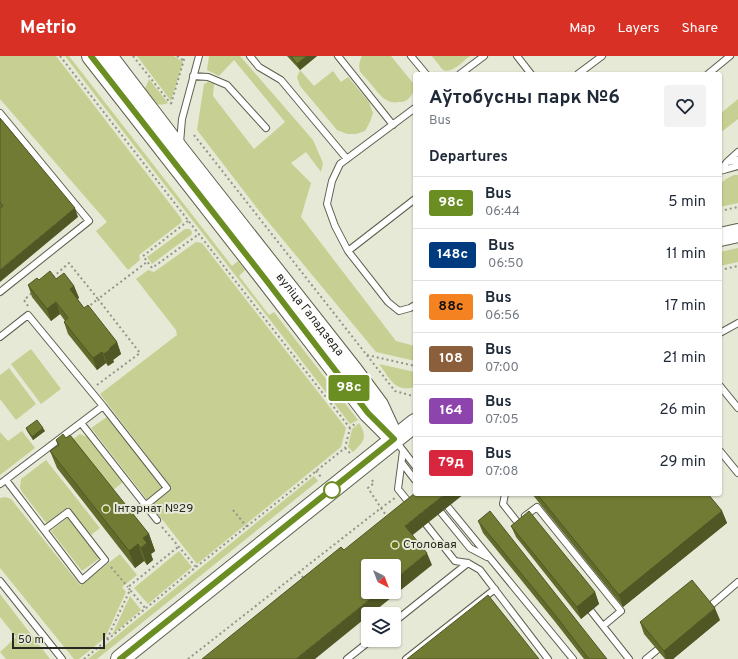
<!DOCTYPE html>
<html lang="en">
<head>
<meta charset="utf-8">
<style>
  :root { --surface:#fff; --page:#f2f2f3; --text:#1f2937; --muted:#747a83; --line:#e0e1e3; --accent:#d93025 }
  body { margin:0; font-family:Overpass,sans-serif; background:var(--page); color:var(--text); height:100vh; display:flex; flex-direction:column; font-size:15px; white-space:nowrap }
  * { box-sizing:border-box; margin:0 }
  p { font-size:13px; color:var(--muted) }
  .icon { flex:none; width:22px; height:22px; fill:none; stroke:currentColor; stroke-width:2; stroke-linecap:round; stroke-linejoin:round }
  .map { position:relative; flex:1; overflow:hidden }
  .drawer { position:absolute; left:413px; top:16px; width:309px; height:424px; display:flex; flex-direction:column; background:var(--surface); border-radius:4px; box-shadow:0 1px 3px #0004 }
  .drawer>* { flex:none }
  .badge { padding:0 8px; border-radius:3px; font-size:14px; line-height:26px }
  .needle { width:26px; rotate:138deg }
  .tools { position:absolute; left:361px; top:503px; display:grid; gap:8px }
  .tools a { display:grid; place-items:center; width:40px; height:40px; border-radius:4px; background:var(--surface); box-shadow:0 1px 3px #0004; font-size:20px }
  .scale { position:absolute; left:12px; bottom:10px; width:93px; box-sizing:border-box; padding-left:4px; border:2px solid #282922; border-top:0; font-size:11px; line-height:14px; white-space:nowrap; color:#282922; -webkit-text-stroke:3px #e5e9d6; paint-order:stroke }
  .map>.badge { position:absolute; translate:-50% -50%; box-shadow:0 0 0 2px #fff }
  h2 { padding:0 16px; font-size:15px; line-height:36px }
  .round { display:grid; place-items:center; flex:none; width:42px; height:42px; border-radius:4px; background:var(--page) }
  .head { display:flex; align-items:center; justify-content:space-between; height:68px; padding:0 16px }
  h1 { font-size:19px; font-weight:700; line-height:30px }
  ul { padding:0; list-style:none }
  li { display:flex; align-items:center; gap:12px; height:52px; padding:0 16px; border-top:1px solid var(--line) }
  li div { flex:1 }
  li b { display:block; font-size:15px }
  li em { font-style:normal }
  li .badge { min-width:44px; font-weight:700; text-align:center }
  header { display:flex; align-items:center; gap:24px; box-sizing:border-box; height:56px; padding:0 20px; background:var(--accent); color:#fff }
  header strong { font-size:19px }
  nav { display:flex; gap:22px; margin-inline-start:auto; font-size:14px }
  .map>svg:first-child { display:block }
  .green { fill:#c7d092 }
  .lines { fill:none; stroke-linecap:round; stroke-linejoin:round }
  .lane-casing { stroke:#5e6050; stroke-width:8 }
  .secondary-casing { stroke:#5e6050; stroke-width:20 }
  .path { stroke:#939588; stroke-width:2; stroke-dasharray:2 3; stroke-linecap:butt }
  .lane { stroke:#fff; stroke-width:6 }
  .secondary { stroke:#fff; stroke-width:18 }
  .wall { fill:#626a2c }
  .shaded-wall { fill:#505624 }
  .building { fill:#727b33; stroke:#505624 }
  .line-casing { stroke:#fff; stroke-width:9 }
  .line { stroke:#6b8e23; stroke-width:6 }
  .stop-dot { fill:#fff; stroke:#6b8e23; stroke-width:2 }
  .poi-dot { fill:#6c751e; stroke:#e5e9d6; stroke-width:1.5 }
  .labels { text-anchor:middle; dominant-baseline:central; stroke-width:4; stroke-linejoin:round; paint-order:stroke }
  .street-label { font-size:12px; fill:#282922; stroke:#e5e9d6 }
  .poi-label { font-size:12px; fill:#282922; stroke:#e5e9d6; text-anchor:start }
</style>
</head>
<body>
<header>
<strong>Metrio</strong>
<nav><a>Map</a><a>Layers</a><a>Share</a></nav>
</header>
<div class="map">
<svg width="738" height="603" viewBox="0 0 738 603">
  <rect width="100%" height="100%" fill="#e5e9d6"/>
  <path class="green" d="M0 0H56L181 162 182 166 139 199 140 204 128 214 96 175 107 166 0 43Z
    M65 0H69L232 210 238 205 245 214 239 220 269 259 274 256 358 364 350 368C256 244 159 123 65 0Z
    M137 0H174L183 6 171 45Z
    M209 0H240L313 84 323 107 321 116 306 96 291 107 311 127 301 161 396 285 415 290V305L376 296 260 156 197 74 204 28 208 26 214 28 213 40 254 93 285 66 234 4 219 20 207 14Z
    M362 0H391L413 27C415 33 414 36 410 41 407 45 404 46 399 46 385 49 378 36 370 27 367 23 362 19 360 15 358 10 360 4 362 0Z
    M432 0H470C463 5 450 20 442 13 439 9 435 4 432 0Z
    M300 14 314 30 333 15 341 26 348 21 369 46 373 57 370 66 365 75 356 78H347L337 74 300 30 297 21Z
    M149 23 168 47C155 52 151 44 144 35Z
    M738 43V63L720 77V58Z
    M734 119H738V147L720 151C720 133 715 127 734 119Z
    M185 173H189L191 174 192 177 191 179 152 208 147 201Z
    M196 186 202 187 346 372 341 391 197 508 151 449 172 432 100 338 177 279 176 274 136 223 148 214 154 216Z
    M738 192V206L720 210V196Z
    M31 293 61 333 41 348 11 308Z
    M379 308 415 316V331C394 337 390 322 379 308Z
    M9 312 36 348 16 364 0 343V319Z
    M107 361 164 432 148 445 91 372Z
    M359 367C368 381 364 386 353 396L348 391 352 373Z
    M22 375 35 392 0 419V376L8 385Z
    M80 378 87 381 123 426 112 435 72 384Z
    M46 404 100 472 91 479 68 451 47 468 22 436 20 432 21 423Z
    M314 420 318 425 97 603H88Z
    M5 441 11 443 80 529 120 498 137 519 122 531 126 536 105 582 79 603H74L0 512V442Z
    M68 461 100 502 82 515 51 475Z
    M179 495 192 511 148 548 134 532Z
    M0 538 50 603H6L0 596 16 581 0 561Z
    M130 540 141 554 112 579Z"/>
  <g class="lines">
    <g class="lane-casing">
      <path id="lane" d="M250 0 259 11 281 24 347 103
        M338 0 393 69
        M411 0 426 18
        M517 0 531 18
        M460 18 484 0
        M578 18 602 0
        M708 18 730 0
        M193 20 208 21 227 29 266 72
        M415 52 340 108 332 125 327 148 335 170 348 195 388 246 399 255 410 252 415 249
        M0 57 89 165 0 236
        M180 87 182 63 199 0
        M727 106 738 96
        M720 115 727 106 738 104
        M720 115 738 110
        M348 195 415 143
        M720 277 738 267
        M0 281 28 259 103 350 0 428
        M720 330 738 352
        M103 350 167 432 146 449
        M81 367 157 464
        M395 384 415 410
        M403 395 398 433 411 449
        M720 395 738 417
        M402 407 415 424
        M6 424 82 524 105 504 68 456 44 474
        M426 438 470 492 487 501
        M505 438 503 448 522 472
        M448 451 573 603
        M525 460 537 451 621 555 603 570
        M421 462 455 505 468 507 480 514 548 603
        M0 525 62 603
        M709 551 738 526
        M591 555 629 603
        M394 566 468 507
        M347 603 371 584
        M406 603 495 533
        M646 603 657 594"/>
    </g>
    <g class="secondary-casing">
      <g id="secondary">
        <path d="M91 0 266 224 368 357 394 383"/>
        <path id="s1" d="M108 0 179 93 353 314 379 349 391 375"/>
        <path d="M720 181 738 177"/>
        <path d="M120 603 415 367"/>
      </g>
    </g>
    <path class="path" d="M60 0 350 372
      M133 0 171 48
      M177 0 184 5
      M171 48 185 0
      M194 79 395 335 413 340 415 338
      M720 155 738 151
      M188 165 143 200 152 212 199 178
      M720 214 738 210
      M53 221 69 207 98 243 88 251
      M28 250 24 244 32 237
      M367 299 415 310
      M97 329 140 297 98 243 147 206
      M345 392 351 398
      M316 415 322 422
      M372 424 374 427 368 432 381 452 395 442
      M233 454 247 471
      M162 471 196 511
      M111 511 128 531
      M299 516 304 523
      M130 534 128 531 178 491
      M107 583 130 534 146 553
      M84 603 196 511 345 392 350 372 356 367
      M188 603 381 452 388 462"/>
    <use href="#lane" class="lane"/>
    <use href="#secondary" class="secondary"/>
  </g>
  <path class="wall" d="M287 0H317L300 14Z
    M0 62 78 161 1 152 0 151Z
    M39 224 74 230 79 242 77 243 84 252 117 286 121 298 113 304 114 306 108 310 106 307 97 314 68 278 64 266 65 265 60 258 51 265 32 241 28 229Z
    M26 372 45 375 33 384 27 375Z
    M56 384 149 478 155 495 151 498 153 504 147 509 144 505 135 512 57 412 50 395 58 390Z
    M532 438H708L722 455 727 467 623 551Z
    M478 465 607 603H584L556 567 483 477Z
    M511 470 595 536 599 548 581 563 516 481Z
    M720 564 673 603H665L644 578 640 566Z"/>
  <path class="shaded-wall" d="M307 0H317L300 14 297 8Z
    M75 152 78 161 0 226V214Z
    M74 230 79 242 74 245 70 233Z
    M56 246 60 258 51 265 47 253Z
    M117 286 121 298 113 304 114 306 108 310 104 298 109 293Z
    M102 296 106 307 97 314 93 302Z
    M43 372 45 375 33 384 32 381Z
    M445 438H464L409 482 405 470Z
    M722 455 727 467 623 551 619 539Z
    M149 478 155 495 151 498 153 504 147 509 141 492 143 482Z
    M138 488 144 505 135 512 129 495Z
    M427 497 432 509 371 558H368V560L315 603H296L379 536H394V524Z
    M595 536 599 548 581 563 577 551Z
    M715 552 720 564 673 603H666L664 595Z"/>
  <path class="building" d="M291 0H307L297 8Z
    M0 62 75 152 0 214V152L3 150 0 146Z
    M50 215 56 223 64 217 74 230 70 233 84 252 88 249 117 286 109 293 110 294 104 298 102 296 93 302 64 266 68 262 56 246 47 253 28 229 37 222 39 224Z
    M37 364 43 372 32 381 26 372Z
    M63 378 66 382 70 379 149 478 143 482 147 487 141 492 138 488 129 495 50 395 59 389 56 384Z
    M415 437V438H445L405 470 427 497 394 524V510H368V536H379L296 603H202L341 491 344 494Z
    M537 438H708L722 455 619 539Z
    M490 455 607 603H589L552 555 478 465Z
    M529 455 595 536 577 551 511 470Z
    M692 524 715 552 664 595 640 566Z
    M488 539 539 603H407Z"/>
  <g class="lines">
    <g class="line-casing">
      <path id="line" d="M91 0 266 224 368 357 394 383 120 603"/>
    </g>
    <use href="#line" class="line"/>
  </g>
  <circle class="stop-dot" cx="332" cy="434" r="8"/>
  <g class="poi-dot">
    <circle cx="106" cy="453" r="4"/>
    <circle cx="395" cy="489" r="4"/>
  </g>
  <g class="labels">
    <g class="street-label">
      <text stroke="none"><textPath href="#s1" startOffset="328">вуліца Галадзеда</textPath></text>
    </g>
    <g class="poi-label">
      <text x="114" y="453">Інтэрнат №29</text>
      <text x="403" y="489">Столовая</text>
    </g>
  </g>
</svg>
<div class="tools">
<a><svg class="needle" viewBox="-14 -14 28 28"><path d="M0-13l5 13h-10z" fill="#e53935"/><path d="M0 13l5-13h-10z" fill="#747a83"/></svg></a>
<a><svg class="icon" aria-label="layers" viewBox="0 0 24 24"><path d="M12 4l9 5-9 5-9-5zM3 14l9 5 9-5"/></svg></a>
</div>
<div class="scale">50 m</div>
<b class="badge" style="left:349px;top:332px;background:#6b8e23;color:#fff">98с</b>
<section class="drawer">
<div class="head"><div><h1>Аўтобусны парк №6</h1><p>Bus</p></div><a class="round"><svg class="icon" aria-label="heart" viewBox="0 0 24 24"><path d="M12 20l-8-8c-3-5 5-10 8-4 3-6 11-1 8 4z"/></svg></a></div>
<h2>Departures</h2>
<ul>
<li><span class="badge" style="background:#6b8e23;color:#fff">98с</span><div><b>Bus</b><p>06:44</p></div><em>5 min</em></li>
<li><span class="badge" style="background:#003b80;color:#fff">148с</span><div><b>Bus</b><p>06:50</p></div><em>11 min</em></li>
<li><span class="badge" style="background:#f58220;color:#111">88с</span><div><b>Bus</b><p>06:56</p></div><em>17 min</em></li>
<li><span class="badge" style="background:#8b5e3c;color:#fff">108</span><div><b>Bus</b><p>07:00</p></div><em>21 min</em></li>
<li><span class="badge" style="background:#8e44ad;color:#fff">164</span><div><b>Bus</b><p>07:05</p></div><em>26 min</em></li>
<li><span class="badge" style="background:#d7263d;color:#fff">79д</span><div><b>Bus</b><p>07:08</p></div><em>29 min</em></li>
</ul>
</section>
</div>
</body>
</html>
